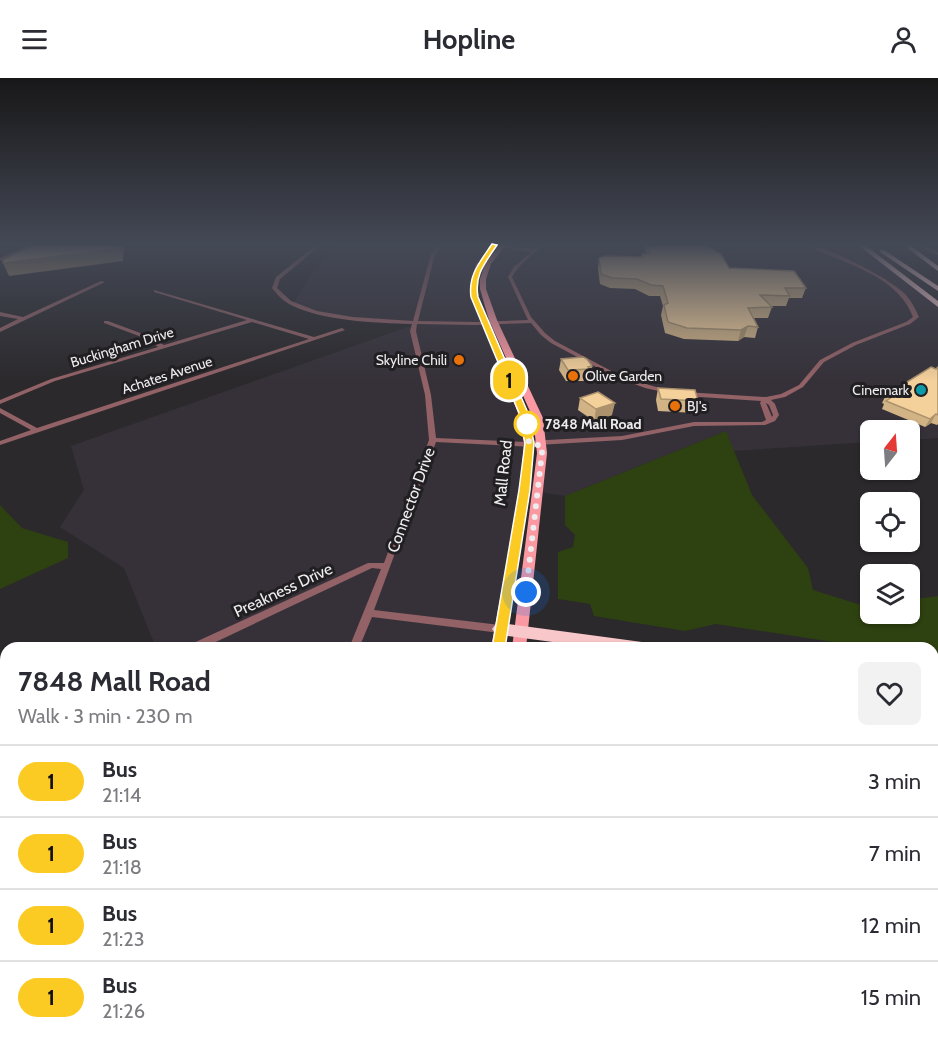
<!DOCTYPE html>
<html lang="en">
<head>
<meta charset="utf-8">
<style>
  :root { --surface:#fff; --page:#f2f2f3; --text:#2b2b33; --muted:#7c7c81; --line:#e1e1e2 }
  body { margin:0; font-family:Cabin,sans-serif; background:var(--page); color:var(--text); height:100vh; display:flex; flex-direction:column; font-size:22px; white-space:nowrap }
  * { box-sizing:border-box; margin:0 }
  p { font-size:20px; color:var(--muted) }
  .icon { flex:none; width:33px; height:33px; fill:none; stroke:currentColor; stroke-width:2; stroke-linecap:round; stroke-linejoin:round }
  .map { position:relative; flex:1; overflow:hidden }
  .sheet { position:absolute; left:0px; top:564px; width:939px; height:404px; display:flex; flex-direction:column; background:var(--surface); border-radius:18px 18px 0 0; box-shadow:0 2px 4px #0004 }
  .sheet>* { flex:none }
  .badge { padding:0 12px; border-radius:20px; font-size:21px; line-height:39px }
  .needle { width:39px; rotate:17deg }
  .fabs { position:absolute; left:860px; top:342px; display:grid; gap:12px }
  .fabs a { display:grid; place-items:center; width:60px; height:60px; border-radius:9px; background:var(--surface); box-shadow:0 2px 4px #0004; font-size:30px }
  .you { position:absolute; width:30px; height:30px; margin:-15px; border:4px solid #fff; border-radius:50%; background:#1a73e8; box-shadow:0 0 0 9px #1a73e833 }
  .map>.badge { position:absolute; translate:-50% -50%; box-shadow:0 0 0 3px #fff }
  .round { display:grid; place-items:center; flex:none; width:63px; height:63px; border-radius:9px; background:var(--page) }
  .summary { display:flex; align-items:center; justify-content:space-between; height:102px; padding:0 18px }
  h1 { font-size:28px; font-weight:700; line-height:45px }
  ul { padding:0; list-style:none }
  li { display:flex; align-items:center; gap:18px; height:72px; padding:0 18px; border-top:2px solid var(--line) }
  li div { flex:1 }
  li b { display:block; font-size:22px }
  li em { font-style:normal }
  li .badge { min-width:66px; font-weight:700; text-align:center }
  header { display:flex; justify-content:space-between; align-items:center; height:78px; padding:0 18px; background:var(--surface); font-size:27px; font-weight:700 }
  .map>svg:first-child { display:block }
  .built { fill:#363139 }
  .industrial { fill:#3f2b2e }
  .green { fill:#2e4110 }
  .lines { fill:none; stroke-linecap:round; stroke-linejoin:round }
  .minor { fill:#926266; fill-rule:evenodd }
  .major { fill:#fb99a2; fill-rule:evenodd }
  .highway { fill:#f8c7ca; fill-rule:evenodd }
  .wall { fill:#d2b385 }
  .shaded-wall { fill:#ab926c }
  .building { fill:#f4d09b; stroke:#ab926c; stroke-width:1.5 }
  .line { fill:#fccb23; stroke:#fff; stroke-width:1.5 }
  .walk { stroke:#edecee; stroke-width:6; stroke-dasharray:0 10.8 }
  .food-dot { fill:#e8710a; stroke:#211f22; stroke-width:2 }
  .culture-dot { fill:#0f9aa8; stroke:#211f22; stroke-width:2 }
  .stop-dot { fill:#fff; stroke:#fccb23; stroke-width:3 }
  .labels { text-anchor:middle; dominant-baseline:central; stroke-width:6; stroke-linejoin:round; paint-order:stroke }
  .far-street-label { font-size:14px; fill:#edecee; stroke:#211f22 }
  .far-poi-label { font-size:14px; fill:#edecee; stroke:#211f22; text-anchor:end }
  .far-stop-label { font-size:14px; font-weight:bold; fill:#edecee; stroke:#211f22; text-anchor:start }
  .street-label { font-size:16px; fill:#edecee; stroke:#211f22 }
</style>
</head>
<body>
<header><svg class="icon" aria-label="menu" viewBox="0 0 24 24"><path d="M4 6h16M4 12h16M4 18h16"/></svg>Hopline<svg class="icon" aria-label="person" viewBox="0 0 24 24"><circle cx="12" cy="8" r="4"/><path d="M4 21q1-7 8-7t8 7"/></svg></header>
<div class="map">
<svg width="938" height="967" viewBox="0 0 938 967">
  <rect width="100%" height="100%" fill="#2b292c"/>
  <path class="built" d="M335 167H494L476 193V223L515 314 529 365 498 570H156L124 490 60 449 84 412 71 368 413 247 323 235 296 227 294 224 312 195Z
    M503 167H807L837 178 870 174 938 227V360L909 362V352H870V364L733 373 726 353 565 418 539 414V344L485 221 484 193Z
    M6 762V962H427L426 967H0V773Z
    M460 962H722V967H459Z"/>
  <path class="industrial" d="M807 167H861L870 174 837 178Z"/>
  <path class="green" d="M726 353 752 417 808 490 813 512 864 528 870 527V536H909V522L938 518V579H933V570H872L716 546 685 553 594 538 590 526 558 521V474L573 469 575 457 565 447V418Z
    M0 427 22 450 68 464V480L0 511Z"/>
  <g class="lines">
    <path class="minor" d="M29 167H35L0 183V180Z
      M316 167H321L280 201 277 210 291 223 317 233 353 239 413 243 431 176 438 167H443L435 176 418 243 476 244 528 242 508 199 514 189 531 174 492 168 499 167 534 171 537 167H542C533 178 519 185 512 199L531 239 545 255 555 263 615 295 649 307 671 313 668 315 645 310 611 297 551 265 541 257 531 245 476 247 417 246 416 253 431 317 436 360 526 364 529 363 622 358 694 344H762L766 342 760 325 761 323 685 318 682 316 685 314 766 319 781 316 799 307 820 282 852 265 906 244 913 239C897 196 842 185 805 167 826 167 888 200 904 215 911 222 915 230 919 239L910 246 856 267 824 284 803 309 785 319 771 322 775 326 779 337 775 343 765 347 694 348 622 362 538 367 535 369 436 364 374 532 500 547 504 548 505 551 504 554 500 555 372 539 359 570H349L381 491 372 490 203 570H188L189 567 368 485H384L429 362 425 317 410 253 412 246C375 245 321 243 289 226 282 222 276 215 272 210L276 199ZM766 325 769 327 773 337 772 339Z
      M916 167H922L938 174V177Z
      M101 203 105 204 0 254V250L18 241 0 238V234L23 239Z
      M154 212 314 259 342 250 345 252 0 367V363L31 352 0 335V330L37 350 309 261 252 244 55 303 0 326V322L51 301 158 269 147 261 104 245V243H108L151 259 164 267 247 242 154 214Z
      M6 578V586L0 587V579Z
      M321 962H358L360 967H323Z"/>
    <path class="major" d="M500 167H506L491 186 486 201V211L497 242 543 340 547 375 526 570H512L537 375 533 340 489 242 480 211V201L485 186Z
      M479 184 482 186 476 209 478 219 528 335 534 365 530 413 505 570H491L520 413 524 365 518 335 472 219 470 209 476 186Z
      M416 962H438L437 967H415Z
      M449 962H471L470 967H448Z"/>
    <path class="highway" d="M858 167H865L938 223V229Z
      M903 167H910L938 188V193Z
      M880 172H884L938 208V213L880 174Z
      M500 545 642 564 647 566 650 570H597L500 557 495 555 492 551 495 547Z
      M498 563 510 566 513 570H491L493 565Z
      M933 601H938V629L933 628Z"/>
  </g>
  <path class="wall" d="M644 167H708L729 190 806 210 802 220H789L786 228H770L772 229 768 240H754L758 249 755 260 744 259 738 263 684 261 665 255 661 237 663 228 660 218H649L635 211 610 210 600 206 598 190 599 180 641 179 642 176H646Z
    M561 281 592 288 590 300H588V303H566L559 292Z
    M938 289V346L937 347 931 345 925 349 882 331 884 326 882 325 886 317Z
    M658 310 698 323 695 335 658 333 656 322Z
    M580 320 612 337 594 343 578 332Z
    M933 679H938V848L933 847Z"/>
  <path class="shaded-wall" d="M119 167H124L123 183 9 198 3 185Z
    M748 248 744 259 738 263 741 252Z
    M615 325 612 337 594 343 596 331Z
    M936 336 931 345 925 349 930 341Z"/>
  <path class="building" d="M33 167H119V171L3 185V182Z
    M648 167H708L709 170 721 176 729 190 794 193 806 210H785L790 218 760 217 772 229 748 230 758 249 748 248 741 252 687 250 668 244 664 227 668 225 663 208 651 207 637 201 612 200 601 196 599 180 606 178 643 179 642 176H650Z
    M583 279 587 281 592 288 588 289 590 291 568 292 561 281Z
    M931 289 936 291 938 289V337L936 336 930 341 886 323 892 319 886 317Z
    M658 310 695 312 698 323 661 321Z
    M598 314 615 325 596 331 580 320Z
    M933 679H938V832L933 831Z"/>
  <linearGradient id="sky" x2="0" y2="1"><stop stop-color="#181718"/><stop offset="0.55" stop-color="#444956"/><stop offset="1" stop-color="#444956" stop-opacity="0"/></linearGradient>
  <rect width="938" height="303" fill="url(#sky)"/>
  <path class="line" d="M492 166 497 167C485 185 474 197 478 219L528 335 534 365 530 412 505 570 498 575 492 570 519 412 525 365 519 335 471 219C468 197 480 184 492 166Z"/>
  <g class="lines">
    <path class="walk" d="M526 514 542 375V368L529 365 527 346"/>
  </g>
  <g class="food-dot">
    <circle cx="459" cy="282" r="6"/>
    <circle cx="573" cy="298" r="6"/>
    <circle cx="675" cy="328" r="6"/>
  </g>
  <circle class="culture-dot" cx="921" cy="312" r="6"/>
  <circle class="stop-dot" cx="527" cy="346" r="12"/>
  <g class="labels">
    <g class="far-street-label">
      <text transform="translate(122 269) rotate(-17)">Buckingham Drive</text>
      <text transform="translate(167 297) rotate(-18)">Achates Avenue</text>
    </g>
    <g class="far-poi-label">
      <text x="447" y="282">Skyline Chili</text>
      <text x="585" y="298" text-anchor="start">Olive Garden</text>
      <text x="909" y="312">Cinemark</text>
      <text x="687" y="328" text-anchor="start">BJ's</text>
    </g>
    <g class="far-stop-label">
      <text x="545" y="346">7848 Mall Road</text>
    </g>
    <g class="street-label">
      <text transform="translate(503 395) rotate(-84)">Mall Road</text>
      <text transform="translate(411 422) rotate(-70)">Connector Drive</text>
      <text transform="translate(283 512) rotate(-25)">Preakness Drive</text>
    </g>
  </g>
</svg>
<div class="fabs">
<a><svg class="needle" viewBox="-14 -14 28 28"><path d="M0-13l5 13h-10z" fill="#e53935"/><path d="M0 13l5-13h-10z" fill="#7c7c81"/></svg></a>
<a><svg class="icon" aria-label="locate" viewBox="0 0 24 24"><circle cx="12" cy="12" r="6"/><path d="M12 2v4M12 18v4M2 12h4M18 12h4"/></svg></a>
<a><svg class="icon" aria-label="layers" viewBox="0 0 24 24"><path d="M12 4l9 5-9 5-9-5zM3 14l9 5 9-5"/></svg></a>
</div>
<div class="you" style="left:526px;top:514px"></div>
<b class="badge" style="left:509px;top:302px;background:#fccb23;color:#111">1</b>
<section class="sheet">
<div class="summary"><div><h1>7848 Mall Road</h1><p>Walk · 3 min · 230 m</p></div><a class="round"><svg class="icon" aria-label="heart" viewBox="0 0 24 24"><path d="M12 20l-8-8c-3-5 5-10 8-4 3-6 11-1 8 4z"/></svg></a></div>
<ul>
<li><span class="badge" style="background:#fccb23;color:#111">1</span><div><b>Bus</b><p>21:14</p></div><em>3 min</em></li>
<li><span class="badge" style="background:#fccb23;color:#111">1</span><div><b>Bus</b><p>21:18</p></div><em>7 min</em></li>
<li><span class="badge" style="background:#fccb23;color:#111">1</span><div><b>Bus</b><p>21:23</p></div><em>12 min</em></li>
<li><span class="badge" style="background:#fccb23;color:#111">1</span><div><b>Bus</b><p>21:26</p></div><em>15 min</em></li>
</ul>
</section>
</div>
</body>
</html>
